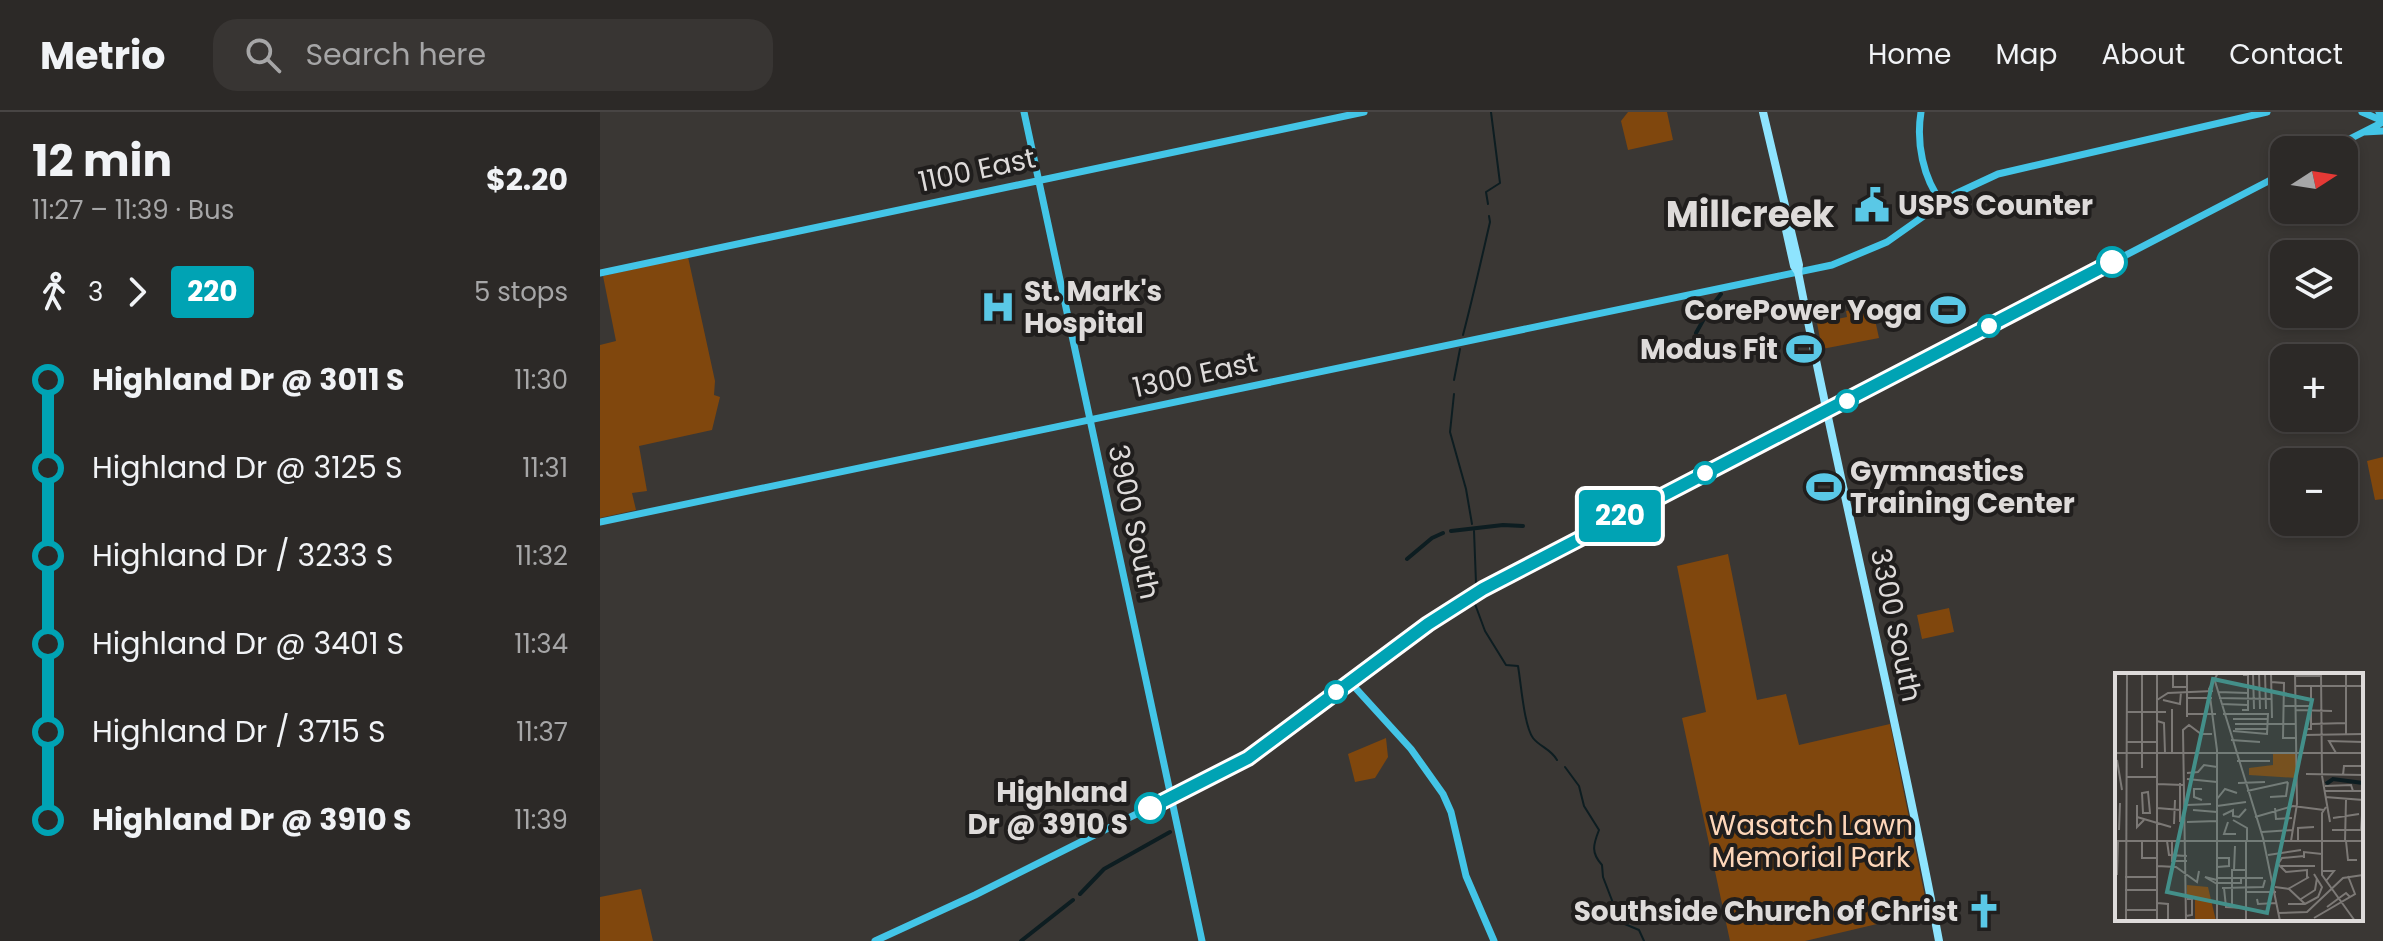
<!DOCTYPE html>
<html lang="en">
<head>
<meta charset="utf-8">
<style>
  :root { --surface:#2c2927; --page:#383533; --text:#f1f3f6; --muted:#a6a6a7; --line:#484544 }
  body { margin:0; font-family:Poppins,sans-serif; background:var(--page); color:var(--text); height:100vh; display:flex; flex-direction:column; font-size:30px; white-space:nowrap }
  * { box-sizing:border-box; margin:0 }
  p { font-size:26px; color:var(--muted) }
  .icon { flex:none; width:44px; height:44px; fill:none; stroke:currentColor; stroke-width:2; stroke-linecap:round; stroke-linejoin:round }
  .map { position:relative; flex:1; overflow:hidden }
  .panel { display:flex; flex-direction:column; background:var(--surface); width:600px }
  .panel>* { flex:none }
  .badge { padding:0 16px; border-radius:6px; font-size:28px; line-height:52px }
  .needle { width:52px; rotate:78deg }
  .fabs { position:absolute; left:1670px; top:24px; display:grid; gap:16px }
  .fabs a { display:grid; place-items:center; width:88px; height:88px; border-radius:16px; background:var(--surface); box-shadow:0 4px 12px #0003,0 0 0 2px var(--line); font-size:40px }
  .map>.badge { position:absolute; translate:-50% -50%; box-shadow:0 0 0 4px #fff }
  .legs { display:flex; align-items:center; gap:12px; height:88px; padding:0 32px; font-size:26px }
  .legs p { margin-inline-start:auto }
  .headline { display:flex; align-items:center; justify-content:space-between; height:136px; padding:0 32px }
  h1 { font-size:44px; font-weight:700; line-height:60px }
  ul { padding:0 32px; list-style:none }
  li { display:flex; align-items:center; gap:28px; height:88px; font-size:30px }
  li i { display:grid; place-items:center; width:12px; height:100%; margin:0 10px; background:currentColor }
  li i::after { content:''; width:20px; height:20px; margin:-10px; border:6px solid; border-radius:50%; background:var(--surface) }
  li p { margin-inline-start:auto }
  li:first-child i { background:linear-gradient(#0000 50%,currentColor 0) }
  li:last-child i { background:linear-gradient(currentColor 50%,#0000 0) }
  header { display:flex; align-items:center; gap:48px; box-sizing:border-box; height:112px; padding:0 40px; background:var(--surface); border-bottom:2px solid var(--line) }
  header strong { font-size:38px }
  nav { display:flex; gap:44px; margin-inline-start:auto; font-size:28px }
  .search { width:560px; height:72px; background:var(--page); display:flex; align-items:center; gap:20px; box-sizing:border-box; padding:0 28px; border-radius:24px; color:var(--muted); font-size:30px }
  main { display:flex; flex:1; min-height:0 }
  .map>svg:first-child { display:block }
  .green { fill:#80470d }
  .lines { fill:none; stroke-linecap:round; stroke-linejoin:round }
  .stream { stroke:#0d1d21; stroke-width:2 }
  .canal { stroke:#0d1d21; stroke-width:4 }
  .secondary { stroke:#43c5e7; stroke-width:7 }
  .primary { stroke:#8ee4fe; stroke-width:8 }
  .line-1-casing { stroke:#fff; stroke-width:18 }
  .line-1 { stroke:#00a3b4; stroke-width:12 }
  .stop-1-dot { fill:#fff; stroke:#00a3b4; stroke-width:4 }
  .labels { text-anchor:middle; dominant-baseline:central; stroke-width:8; stroke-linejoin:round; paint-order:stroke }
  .street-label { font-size:28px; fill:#dedbda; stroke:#201e1d }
  .poi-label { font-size:28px; font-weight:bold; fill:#dedbda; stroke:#201e1d; text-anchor:start }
  .stop-label { font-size:28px; font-weight:bold; fill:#dedbda; stroke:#201e1d; text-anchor:end }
  .park-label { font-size:28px; fill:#fdd6b9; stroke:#201e1d }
  .district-label { font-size:36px; font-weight:bold; fill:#dedbda; stroke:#201e1d }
  .inset-river { fill:none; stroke:#0d1d21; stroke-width:4 }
  .inset-road { fill:none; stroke:#7c7976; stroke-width:2 }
  .view { fill:#438f89; fill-opacity:0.15; stroke:#438f89; stroke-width:4 }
  .inset-edge { fill:none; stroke:#dedbda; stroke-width:4 }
</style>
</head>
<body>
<header>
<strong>Metrio</strong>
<div class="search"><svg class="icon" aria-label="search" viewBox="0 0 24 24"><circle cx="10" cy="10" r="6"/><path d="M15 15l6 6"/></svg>Search here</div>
<nav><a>Home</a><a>Map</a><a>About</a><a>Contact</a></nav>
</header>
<main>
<section class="panel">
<div class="headline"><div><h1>12 min</h1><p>11:27 – 11:39 · Bus</p></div><b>$2.20</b></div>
<div class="legs"><svg class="icon" aria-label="walk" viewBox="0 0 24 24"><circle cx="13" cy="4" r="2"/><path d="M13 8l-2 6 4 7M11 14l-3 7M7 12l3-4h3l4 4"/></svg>3<svg class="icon" aria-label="forward" viewBox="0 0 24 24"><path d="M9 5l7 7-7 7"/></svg><b class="badge" style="background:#00a3b4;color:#fff">220</b><p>5 stops</p></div>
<ul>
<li><i style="color:#00a3b4"></i><b>Highland Dr @ 3011 S</b><p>11:30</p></li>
<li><i style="color:#00a3b4"></i><span>Highland Dr @ 3125 S</span><p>11:31</p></li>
<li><i style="color:#00a3b4"></i><span>Highland Dr / 3233 S</span><p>11:32</p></li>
<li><i style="color:#00a3b4"></i><span>Highland Dr @ 3401 S</span><p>11:34</p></li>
<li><i style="color:#00a3b4"></i><span>Highland Dr / 3715 S</span><p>11:37</p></li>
<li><i style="color:#00a3b4"></i><b>Highland Dr @ 3910 S</b><p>11:39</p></li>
</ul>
</section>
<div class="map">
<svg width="1783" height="829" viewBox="0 0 1783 829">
  <rect width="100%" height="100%" fill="#3a3734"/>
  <path class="green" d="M1028 0H1067L1073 28 1028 38 1021 9Z
    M88 145 115 269 114 283 120 285 112 318 39 334 47 379 32 381 36 398 0 406V233L16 229 3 164Z
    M1272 194 1279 226 1222 237 1217 211 1247 205 1246 199Z
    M1783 345V387L1775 388 1767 349Z
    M1128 442 1157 588 1186 582 1199 633 1290 612 1328 800 1205 829H1130L1082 606 1106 600 1077 454Z
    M1349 496 1354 520 1322 527 1317 503Z
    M786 626 788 645 775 666 755 670 748 642Z
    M41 777 53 829H0V785Z"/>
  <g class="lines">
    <path class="stream" d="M888 92 886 80 900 71 891 0
      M863 223C873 185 881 149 890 110L889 104
      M854 268 860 237
      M854 282 850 320 866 377 872 412
      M874 419 876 471
      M875 492 885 519 906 553 918 554C921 571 924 614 933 626 940 635 951 637 957 648
      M965 655 979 674 984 694 999 718C993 733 991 741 1002 753L1003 765 1013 791
      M1015 799 1020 810 1039 818 1044 829"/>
    <path class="canal" d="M1096 221 1110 196 1121 182
      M851 419 903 413 923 414
      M807 447 832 426 843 421
      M480 782 504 757 570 720
      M421 829 473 788"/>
    <path class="secondary" d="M424 0 602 829
      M1321 0C1316 31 1323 66 1342 91
      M1762 0 1783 9
      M1779 0 1783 3
      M1764 20 1783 19
      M1728 38 1783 10
      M0 161 764 0
      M0 410 1232 153 1287 130 1355 82 1398 62 1667 0
      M750 570 811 637 843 682 851 700 866 764 894 829
      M275 829 375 783 640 650 835 508 883 477 1684 61"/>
    <path class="primary" d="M1163 0 1199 153 1198 160C1242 384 1297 605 1339 829
      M1182 100 1194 154 1198 160"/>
  </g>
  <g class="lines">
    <g class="line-1-casing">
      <path id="line-1" d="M550 696 648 646 828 512 883 477 1512 150"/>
    </g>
    <use href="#line-1" class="line-1"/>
  </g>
  <defs>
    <g id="civic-bare" transform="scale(2.76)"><path d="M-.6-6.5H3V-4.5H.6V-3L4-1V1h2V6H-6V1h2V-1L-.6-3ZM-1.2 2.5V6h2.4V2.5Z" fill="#5ac8e6" stroke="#201e1d" stroke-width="2.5" paint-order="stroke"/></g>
    <g id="hospital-bare" transform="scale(2.76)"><path d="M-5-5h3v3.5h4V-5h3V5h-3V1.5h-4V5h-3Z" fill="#5ac8e6" stroke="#201e1d" stroke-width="2.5" paint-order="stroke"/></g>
    <g id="stadium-bare" transform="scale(2.76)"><path d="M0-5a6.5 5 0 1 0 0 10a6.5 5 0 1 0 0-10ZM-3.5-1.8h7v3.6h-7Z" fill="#5ac8e6" stroke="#201e1d" stroke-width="2.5" paint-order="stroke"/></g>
    <g id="church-bare" transform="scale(2.76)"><path d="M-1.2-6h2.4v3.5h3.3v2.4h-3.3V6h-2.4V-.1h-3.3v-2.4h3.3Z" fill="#5ac8e6" stroke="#201e1d" stroke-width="2.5" paint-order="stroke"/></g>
  </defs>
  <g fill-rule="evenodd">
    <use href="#civic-bare" x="1272" y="93"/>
    <use href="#hospital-bare" x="398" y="195"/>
    <use href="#stadium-bare" x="1348" y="198"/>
    <use href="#stadium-bare" x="1204" y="237"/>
    <use href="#stadium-bare" x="1224" y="375"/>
    <use href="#church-bare" x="1384" y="799"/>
  </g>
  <g class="stop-1-dot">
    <circle cx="1512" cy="150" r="14"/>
    <circle cx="1389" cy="214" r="10"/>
    <circle cx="1247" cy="289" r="10"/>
    <circle cx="1105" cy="361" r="10"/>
    <circle cx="736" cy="580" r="10"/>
    <circle cx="550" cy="696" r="14"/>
  </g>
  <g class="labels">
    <g class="street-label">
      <text transform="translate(377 58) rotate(-12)">1100 East</text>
      <text transform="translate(595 263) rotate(-12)">1300 East</text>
      <text transform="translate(534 410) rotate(78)">3900 South</text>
      <text transform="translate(1296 513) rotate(78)">3300 South</text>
    </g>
    <g class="poi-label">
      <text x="1298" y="93">USPS Counter</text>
      <text x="424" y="179">St. Mark's<tspan x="424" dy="32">Hospital</tspan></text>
      <text x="1322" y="198" text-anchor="end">CorePower Yoga</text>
      <text x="1178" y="237" text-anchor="end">Modus Fit</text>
      <text x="1250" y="359">Gymnastics<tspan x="1250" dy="32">Training Center</tspan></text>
      <text x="1358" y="799" text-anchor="end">Southside Church of Christ</text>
    </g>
    <g class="stop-label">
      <text x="528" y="680">Highland<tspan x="528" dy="32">Dr @ 3910 S</tspan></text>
    </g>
    <g class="park-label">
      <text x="1211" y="713">Wasatch Lawn<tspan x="1211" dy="32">Memorial Park</tspan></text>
    </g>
    <g class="district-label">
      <text x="1150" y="102">Millcreek</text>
    </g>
  </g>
  <g transform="translate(1515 561)">
    <rect width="248" height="248" fill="#3a3734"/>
    <path d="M158 80 182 81V105L134 102V95L158 92ZM72 212 93 214 101 248H80V223H72Z" fill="#80470d"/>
    <path class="inset-river" d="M211 111 218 106 248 110"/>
    <path class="inset-road" d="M58 0V14H72M138 0 139 36M144 0 145 36M150 0 151 36M156 0 157 45M206 0 207 103 215 149M231 0V61M180 3H206M99 5 148 165 165 248M156 9 169 10 168 65H182M180 13H248M103 19 133 20M72 25H97M104 25 157 26M42 27 53 20 98 18M48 27 65 31 66 19M106 31 133 32M169 33H196V13M127 37H133V2H128M181 37 217 38M12 39H51M72 41H101M108 41H153L152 61 118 58M72 44V0M118 46H153M42 48 49 50 50 80M120 51H181M196 51 231 50M120 56H153M189 56H196V38M189 62 248 61M116 67 145 69M12 69H42M0 80H248M42 80V0M57 80V36M221 80 214 68 248 69M2 87 7 117M122 88H155M27 95V0M72 100 83 99 89 92 102 94M191 101 248 102M228 102 229 93H248M11 104H42M72 106 102 109M65 110V149M123 110 150 109M42 111 68 112M210 113 236 112 238 118M132 118 173 109M210 118H248M33 119 35 140H28L27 120ZM155 124 171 123 173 109M210 124 248 127 246 157H217M102 126 110 116 122 120M87 127 79 124V116H87M22 132V154L29 147M72 132 96 131M102 133 131 129M211 134 207 140V202L240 248M42 135 66 137M160 135 161 146 177 145M78 137 102 139M108 142 118 137V143L124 144 131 136M22 144 56 154M140 144 178 133 209 137M218 145 244 141M118 147 132 155V168M72 149 102 148M113 149 109 161H121M59 151 60 127M4 157 5 130M147 159 177 157M0 168H248M27 168V185H42M52 168 54 182 72 183M57 168V188H72M131 168V248M176 168 182 131 180 0M183 168V155L199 154M230 168 231 127M231 168 233 187H242M153 182 186 177M189 185V179L207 181M163 191 171 199 192 197V205M163 191 167 185 189 183M42 193 61 194 82 209 84 198M166 193H200M102 194 114 193V185H102M119 197 120 173M207 198H219L211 208M2 202 3 168M10 204H42M102 205H148M102 210H126V204M102 211 90 204 102 207M160 214 174 216 190 231M107 215 148 214 150 207M109 215 111 234 131 235M173 216 194 204M10 217H42M131 219H161M142 226 143 231 162 230M186 226 200 217 202 205M42 230 53 231V248M173 231H190L203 224 207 214 199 201M117 234V197H131M212 234 231 220 235 224M10 237H42M163 240 192 239 228 205 248 202M71 243 77 242V226H72M199 245 240 221 233 203M11 248 12 0M42 248V80M71 248 68 57 74 52 86 61H97M102 248V77L94 16 103 0"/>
    <path class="view" d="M98 6 197 27 152 240 52 219Z"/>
    <rect width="248" height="248" class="inset-edge"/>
  </g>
</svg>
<div class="fabs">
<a><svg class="needle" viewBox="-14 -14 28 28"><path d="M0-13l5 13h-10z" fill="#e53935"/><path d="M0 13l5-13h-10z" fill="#a6a6a7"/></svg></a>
<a><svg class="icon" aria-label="layers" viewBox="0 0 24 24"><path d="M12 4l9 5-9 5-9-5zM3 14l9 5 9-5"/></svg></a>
<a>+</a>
<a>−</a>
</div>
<b class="badge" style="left:1020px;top:404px;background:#00a3b4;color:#fff">220</b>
</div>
</main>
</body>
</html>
